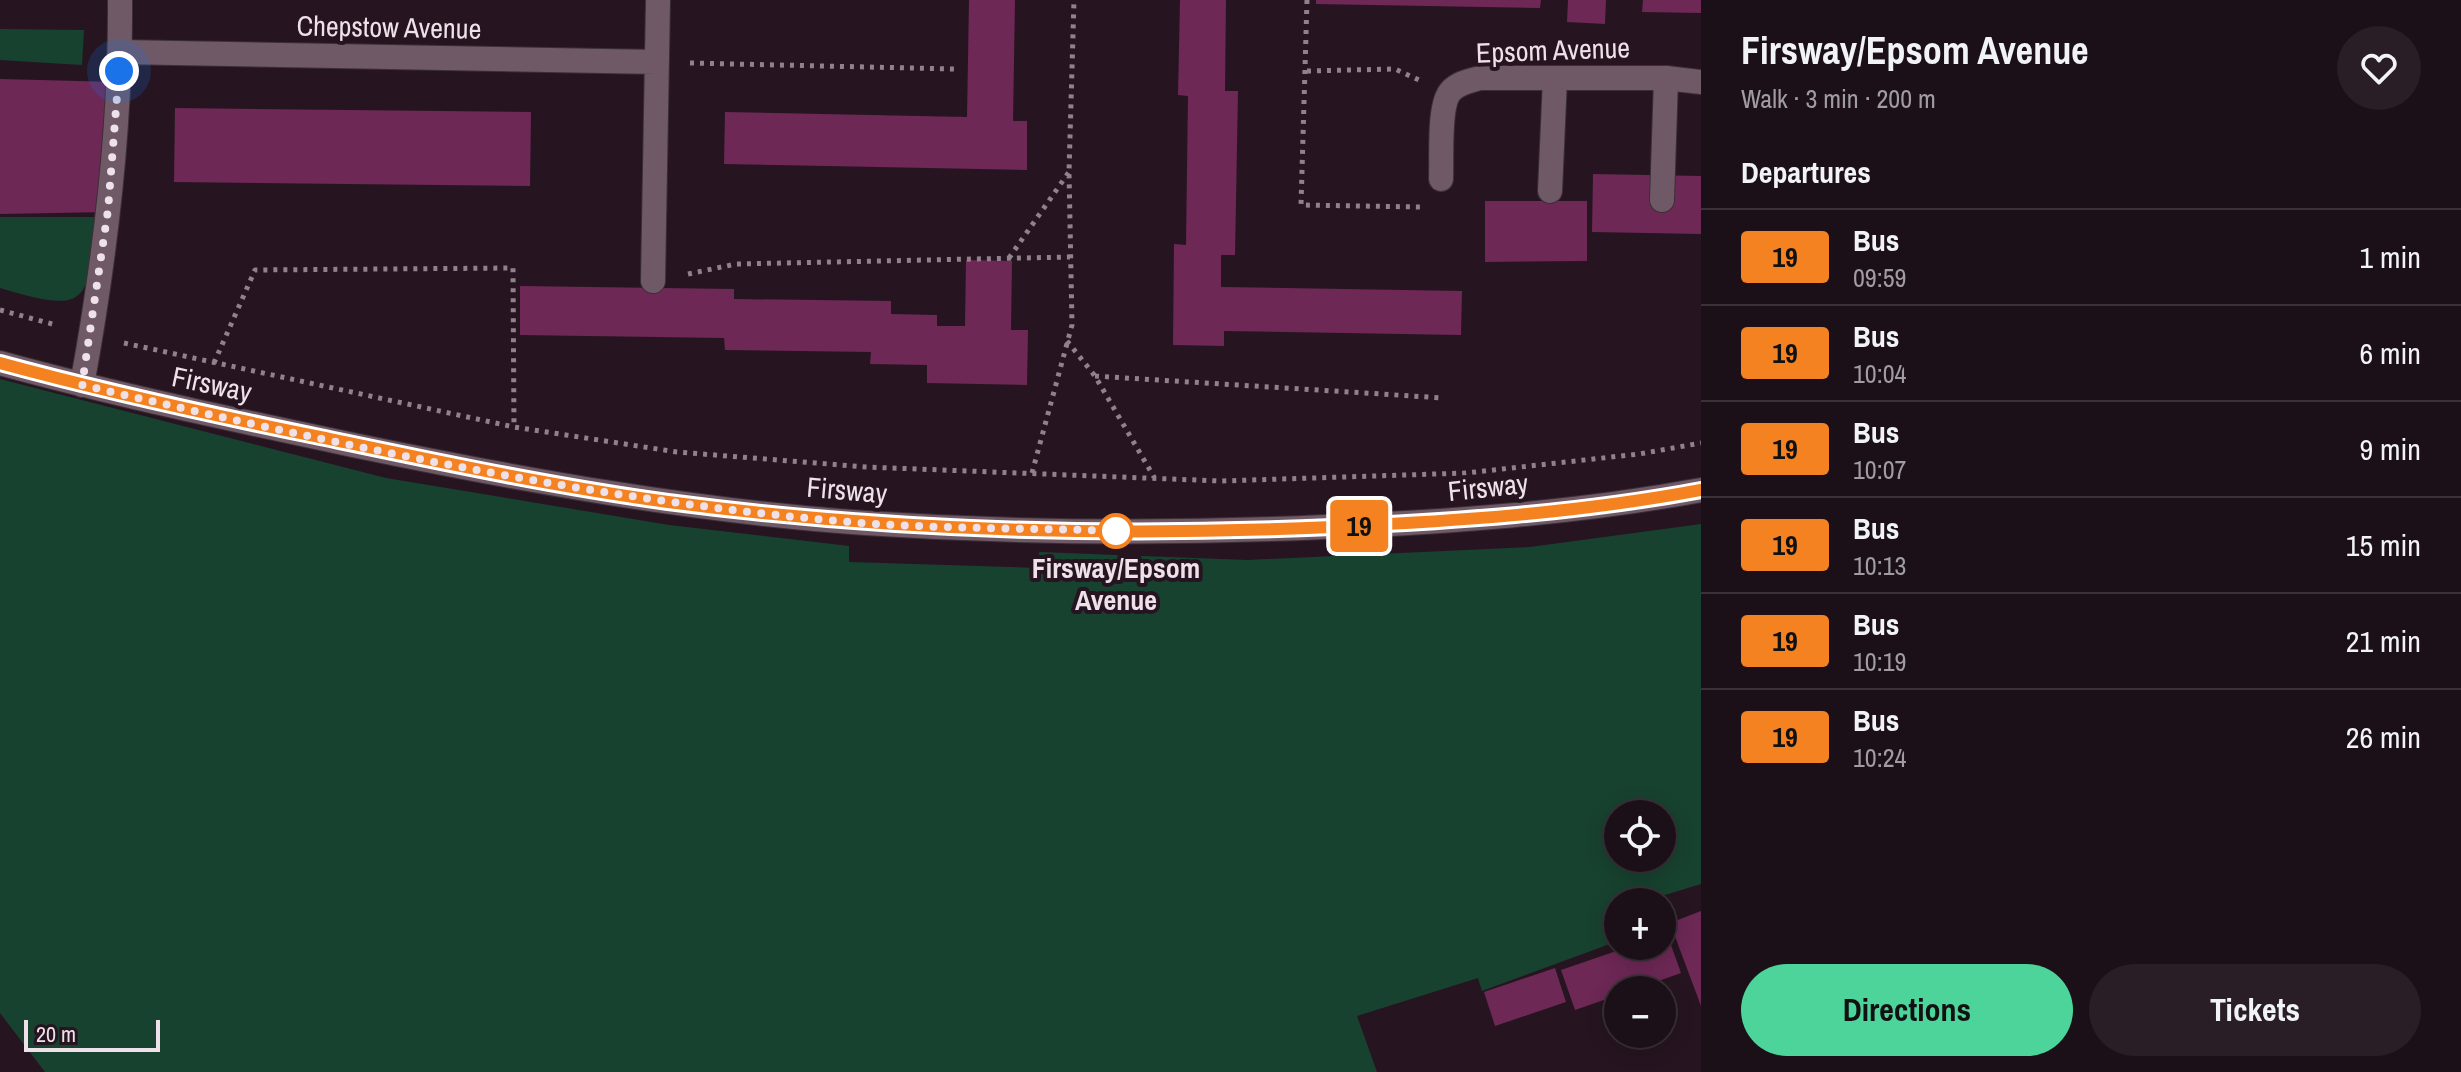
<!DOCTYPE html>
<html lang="en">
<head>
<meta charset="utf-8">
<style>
  :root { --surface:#1c1018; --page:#291e25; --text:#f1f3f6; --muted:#a09da2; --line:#3a3037; --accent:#4cd49b }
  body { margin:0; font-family:"Archivo Narrow",sans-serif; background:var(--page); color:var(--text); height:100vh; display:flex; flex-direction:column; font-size:30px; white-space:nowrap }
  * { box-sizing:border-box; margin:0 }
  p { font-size:26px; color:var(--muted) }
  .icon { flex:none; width:44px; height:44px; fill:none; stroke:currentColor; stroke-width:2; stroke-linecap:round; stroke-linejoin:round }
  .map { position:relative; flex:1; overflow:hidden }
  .drawer { display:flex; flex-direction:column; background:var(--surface); width:760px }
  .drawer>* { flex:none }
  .badge { padding:0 16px; border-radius:6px; font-size:28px; line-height:52px }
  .buttons { position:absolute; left:1604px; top:800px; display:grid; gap:16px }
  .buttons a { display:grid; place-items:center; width:72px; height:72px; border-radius:50%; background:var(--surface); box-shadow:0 4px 20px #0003,0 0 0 2px var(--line); font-size:40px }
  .scale { position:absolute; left:24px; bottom:20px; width:136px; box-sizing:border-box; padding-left:8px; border:4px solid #eee1e9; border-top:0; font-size:22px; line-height:28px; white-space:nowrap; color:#eee1e9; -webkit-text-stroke:6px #261520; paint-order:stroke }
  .you { position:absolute; width:40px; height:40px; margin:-20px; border:6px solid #fff; border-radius:50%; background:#1a73e8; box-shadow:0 0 0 12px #1a73e833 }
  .map>.badge { position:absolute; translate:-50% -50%; box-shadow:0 0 0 4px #fff }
  h2 { padding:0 40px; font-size:30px; line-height:72px }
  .round { display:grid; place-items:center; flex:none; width:84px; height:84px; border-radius:42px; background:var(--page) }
  .overview { display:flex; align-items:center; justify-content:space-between; height:136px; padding:0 40px }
  h1 { font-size:38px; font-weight:700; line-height:60px }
  .cta { display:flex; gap:16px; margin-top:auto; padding:16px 40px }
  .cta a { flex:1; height:92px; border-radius:48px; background:var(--accent); color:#111; font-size:32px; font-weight:700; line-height:92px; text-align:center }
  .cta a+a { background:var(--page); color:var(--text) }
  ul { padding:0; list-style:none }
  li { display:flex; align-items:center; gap:24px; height:96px; padding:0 40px; border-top:2px solid var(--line) }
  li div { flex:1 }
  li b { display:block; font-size:30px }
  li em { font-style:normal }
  li .badge { min-width:88px; font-weight:700; text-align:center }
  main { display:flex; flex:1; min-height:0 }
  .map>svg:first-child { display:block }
  .green { fill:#184230; fill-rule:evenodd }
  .building { fill:#6d2856 }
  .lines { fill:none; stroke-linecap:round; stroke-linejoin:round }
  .minor-casing { stroke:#3c2f36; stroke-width:26 }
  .path { stroke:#90818a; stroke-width:5; stroke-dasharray:4 6; stroke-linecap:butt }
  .minor { stroke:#6f5966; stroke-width:24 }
  .line-casing { stroke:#fff; stroke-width:18 }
  .line { stroke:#f58220; stroke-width:12 }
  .walk { stroke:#eee1e9; stroke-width:8; stroke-dasharray:0 14.4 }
  .stop-dot { fill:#fff; stroke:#f58220; stroke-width:4 }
  .labels { text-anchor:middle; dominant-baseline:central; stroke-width:8; stroke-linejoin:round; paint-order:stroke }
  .street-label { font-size:28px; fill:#eee1e9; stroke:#261520 }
  .stop-label { font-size:28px; font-weight:bold; fill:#eee1e9; stroke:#261520 }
</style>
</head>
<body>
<main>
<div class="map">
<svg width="1701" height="1072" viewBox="0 0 1701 1072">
  <rect width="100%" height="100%" fill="#261520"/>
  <path class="green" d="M0 29 84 30 82 65 0 60Z
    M0 217H100C85 303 91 315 0 288Z
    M0 379 386 478 669 525 849 546V562L1038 568 1039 552 1247 560 1530 547 1701 524V884L1642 902H1618V941L1482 991 1478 978 1357 1016 1377 1072H45L0 1013ZM1618 814H1662V858H1618Z"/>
  <path class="building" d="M969 0H1015L1013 121H1027V170L724 164 725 112 967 117Z
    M1180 0H1226L1225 91H1238L1235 255H1221V287L1462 291 1461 335 1224 331V346L1173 345 1174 244 1186 245 1188 96 1178 95Z
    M1316 0H1541L1540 8 1316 4Z
    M1568 0H1606L1605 24 1567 22Z
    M1643 0H1701V13L1642 12Z
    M0 79 118 82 108 212 0 214Z
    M175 108 531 112 530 186 174 182Z
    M1593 174 1701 176V234L1592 232Z
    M1485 201H1587V261L1485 262Z
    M966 260 1012 261 1011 330H1028L1027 385 927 383V365L870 364 871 352 725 350 724 338 520 335V286L734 289V299L891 301V314L937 315V326H965Z
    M1701 911V1006L1670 923Z
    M1667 934 1681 973 1633 990H1618V995L1575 1010 1561 970 1631 946H1662V935Z
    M1555 968 1566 1002 1495 1026 1484 992Z"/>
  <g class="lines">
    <g class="minor-casing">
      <path id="minor" d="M121 52 657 62
        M1441 179C1442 159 1438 104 1451 91 1458 83 1469 81 1480 78H1666L1701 82
        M1550 191 1555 78
        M1662 200 1666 78
        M653 281 658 0
        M0 363C117 395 235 420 353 445 522 480 693 511 865 523 1018 533 1171 534 1323 527 1450 522 1576 513 1701 490
        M82 385C105 259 121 129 120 0"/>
    </g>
    <path class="path" d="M1307 0 1301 205 1420 207
      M690 63 955 69
      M1307 71 1395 69 1419 80
      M1009 258 1069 172
      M688 274 736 264 1070 257
      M0 310 56 325
      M1067 341 1095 376 1154 477
      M124 343 514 427 677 452 866 467 1221 481 1466 473 1639 454 1701 443
      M214 363 255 270 513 268 514 427
      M1095 376 1444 398
      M1032 473 1072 325 1069 172 1074 0"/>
    <use href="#minor" class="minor"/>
  </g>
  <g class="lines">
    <g class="line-casing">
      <path id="line" d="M0 363C106 392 212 415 320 437 435 461 551 486 668 502 888 531 1110 537 1332 527 1456 521 1579 513 1701 490"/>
    </g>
    <use href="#line" class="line"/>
    <path class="walk" d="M119 71 108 210 82 385C339 445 598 502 862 523 947 529 1031 528 1116 531"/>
  </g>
  <circle class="stop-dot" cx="1116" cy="531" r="16"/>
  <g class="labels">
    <g class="street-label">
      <text transform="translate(389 27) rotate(1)">Chepstow Avenue</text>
      <text transform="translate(1553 50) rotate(-2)">Epsom Avenue</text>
      <text transform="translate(212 384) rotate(12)">Firsway</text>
      <text transform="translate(1488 487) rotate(-6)">Firsway</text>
      <text transform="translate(847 490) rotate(5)">Firsway</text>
    </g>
    <g class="stop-label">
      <text x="1116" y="568">Firsway/Epsom<tspan x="1116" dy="32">Avenue</tspan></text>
    </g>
  </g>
</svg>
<div class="buttons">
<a><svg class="icon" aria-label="locate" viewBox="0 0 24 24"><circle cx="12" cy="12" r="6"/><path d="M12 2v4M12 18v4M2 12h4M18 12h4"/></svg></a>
<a>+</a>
<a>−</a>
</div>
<div class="scale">20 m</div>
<div class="you" style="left:119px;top:71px"></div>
<b class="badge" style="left:1359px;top:526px;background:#f58220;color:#111">19</b>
</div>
<section class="drawer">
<div class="overview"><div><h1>Firsway/Epsom Avenue</h1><p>Walk · 3 min · 200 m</p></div><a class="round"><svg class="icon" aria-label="heart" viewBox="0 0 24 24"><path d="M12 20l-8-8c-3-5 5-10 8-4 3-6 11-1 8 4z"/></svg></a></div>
<h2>Departures</h2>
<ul>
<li><span class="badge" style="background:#f58220;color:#111">19</span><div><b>Bus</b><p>09:59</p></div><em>1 min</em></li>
<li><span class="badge" style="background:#f58220;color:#111">19</span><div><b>Bus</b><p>10:04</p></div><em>6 min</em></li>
<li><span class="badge" style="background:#f58220;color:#111">19</span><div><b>Bus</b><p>10:07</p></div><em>9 min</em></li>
<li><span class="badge" style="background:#f58220;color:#111">19</span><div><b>Bus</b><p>10:13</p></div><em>15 min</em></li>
<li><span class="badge" style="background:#f58220;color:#111">19</span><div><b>Bus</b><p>10:19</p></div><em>21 min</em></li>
<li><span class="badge" style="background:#f58220;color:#111">19</span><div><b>Bus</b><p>10:24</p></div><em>26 min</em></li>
</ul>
<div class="cta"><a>Directions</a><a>Tickets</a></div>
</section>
</main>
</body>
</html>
